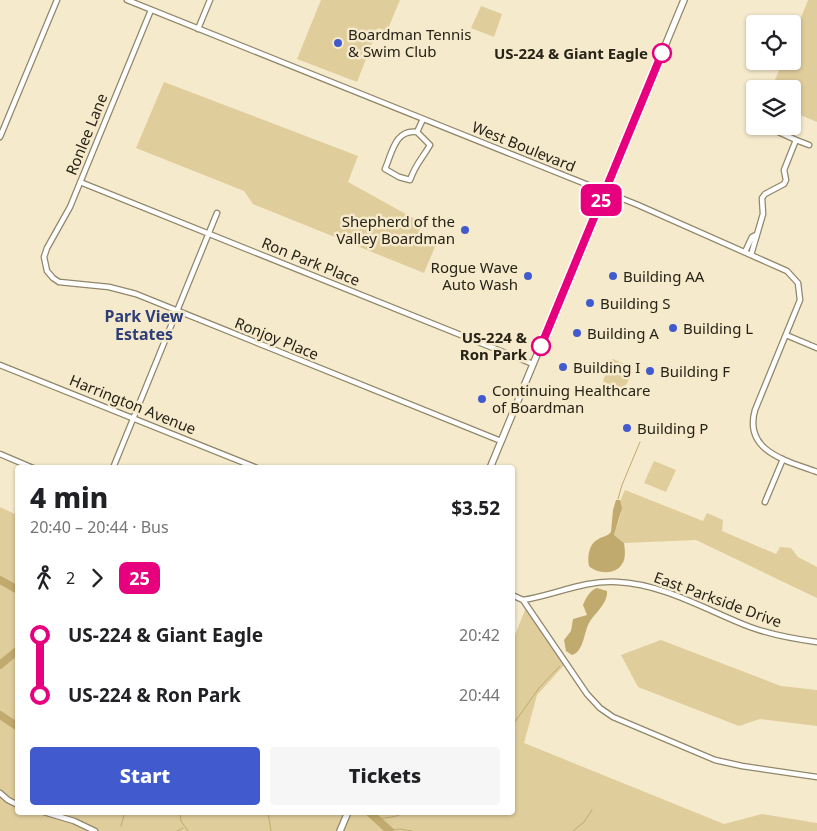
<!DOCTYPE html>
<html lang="en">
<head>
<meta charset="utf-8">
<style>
  :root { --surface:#fff; --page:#f6f6f6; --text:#202124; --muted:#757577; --accent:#415bce }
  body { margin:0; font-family:"Noto Sans",sans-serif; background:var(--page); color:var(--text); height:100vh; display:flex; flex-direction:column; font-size:19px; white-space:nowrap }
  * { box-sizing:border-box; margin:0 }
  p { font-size:16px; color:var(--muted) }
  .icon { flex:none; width:28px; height:28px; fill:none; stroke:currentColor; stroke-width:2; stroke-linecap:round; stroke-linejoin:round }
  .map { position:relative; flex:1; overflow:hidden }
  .side { position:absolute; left:15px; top:465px; width:500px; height:350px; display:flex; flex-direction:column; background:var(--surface); border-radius:5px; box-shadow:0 1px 4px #0004 }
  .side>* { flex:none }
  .badge { padding:0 10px; border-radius:8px; font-size:18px; line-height:32px }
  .buttons { position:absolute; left:746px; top:15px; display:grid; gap:10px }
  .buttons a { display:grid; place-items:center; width:55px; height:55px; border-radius:5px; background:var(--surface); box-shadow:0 1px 4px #0004; font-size:25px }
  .map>.badge { position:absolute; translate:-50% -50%; box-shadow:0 0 0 2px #fff }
  .legs { display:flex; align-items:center; gap:8px; height:55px; padding:0 15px; font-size:16px }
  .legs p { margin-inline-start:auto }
  .head { display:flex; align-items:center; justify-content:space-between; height:85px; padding:0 15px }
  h1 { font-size:28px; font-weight:800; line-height:38px }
  .button { display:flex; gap:10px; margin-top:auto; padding:10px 15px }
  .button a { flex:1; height:58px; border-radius:5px; background:var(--accent); color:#fff; font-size:20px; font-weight:800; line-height:58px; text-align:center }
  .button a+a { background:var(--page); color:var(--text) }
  ul { padding:0 15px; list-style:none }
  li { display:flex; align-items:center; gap:18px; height:60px; font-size:19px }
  li i { display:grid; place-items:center; width:8px; height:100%; margin:0 6px; background:currentColor }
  li i::after { content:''; width:12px; height:12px; margin:-6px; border:4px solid; border-radius:50%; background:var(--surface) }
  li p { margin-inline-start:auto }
  li:first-child i { background:linear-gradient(#0000 50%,currentColor 0) }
  li:last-child i { background:linear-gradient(currentColor 50%,#0000 0) }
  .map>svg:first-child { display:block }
  .green { fill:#e0cd9c }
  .water { fill:#c0aa6e }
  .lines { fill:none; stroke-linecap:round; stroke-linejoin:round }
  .stream { stroke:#c0aa6e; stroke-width:1 }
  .river { stroke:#c0aa6e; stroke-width:8 }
  .minor-casing { stroke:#91866a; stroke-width:7 }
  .major-casing { stroke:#91866a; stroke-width:8 }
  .minor { stroke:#fff; stroke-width:4.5 }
  .major { stroke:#fff; stroke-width:5.5 }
  .line-1-casing { stroke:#fff; stroke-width:11 }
  .line-1 { stroke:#e6007e; stroke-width:8 }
  .poi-dot { fill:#415bce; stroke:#f6eacc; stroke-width:2 }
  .stop-1-dot { fill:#fff; stroke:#e6007e; stroke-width:2.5 }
  .labels { text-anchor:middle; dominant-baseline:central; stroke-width:5; stroke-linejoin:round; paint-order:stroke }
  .poi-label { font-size:15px; fill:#272317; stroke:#f6eacc; text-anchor:start }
  .stop-label { font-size:15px; font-weight:bold; fill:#272317; stroke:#f6eacc; text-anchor:end }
  .street-label { font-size:15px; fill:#272317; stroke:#f6eacc }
  .neighbourhood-label { font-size:16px; font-weight:bold; fill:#2e3e78; stroke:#f6eacc }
</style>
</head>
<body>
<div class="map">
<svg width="817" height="831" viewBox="0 0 817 831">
  <rect width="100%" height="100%" fill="#f6eacc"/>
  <path class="green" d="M321 0H400L387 31 378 28 357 82 297 59Z
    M808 0H817V122L793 112 792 89H771L783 61H792L793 38Z
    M481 6 502 14 494 37 471 28Z
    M164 82 358 156 348 182 422 223 418 234 437 242 424 273 253 204 244 191 136 148Z
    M613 359 631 367C632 372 631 374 629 379 623 395 614 388 603 381L611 360Z
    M654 461 676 470 666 492 644 483Z
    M625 490 703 521 707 513 723 520 722 531 776 554 780 547 791 548 798 557 817 567V598L696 540 624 543 614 535C617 524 624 512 620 501Z
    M0 507 17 515 18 812H512L513 640 527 605 566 663 537 695 524 743 724 824 762 814 817 823V831H0Z
    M661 640 781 686 817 690V726L760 719 739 726 638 687 621 655Z"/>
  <path class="water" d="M616 500H620L622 508 614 535 624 543C625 549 626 559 622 564 616 575 597 574 589 566 587 558 589 544 597 540 602 536 607 537 611 532L613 510Z
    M597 588 607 591C608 605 593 614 588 625 584 634 583 652 572 655L566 651 564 640 571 631 573 619 587 615 583 605C586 598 590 590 597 588Z"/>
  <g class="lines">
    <path class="stream" d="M618 499 622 485 640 442
      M512 726 539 688 560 666
      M180 812 181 821 188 831
      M268 812 271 831
      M377 820C387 816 396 819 404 812
      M121 826 125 812
      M389 830 400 829 412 831
      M177 831 183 828
      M573 831 584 822 592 810"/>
    <path class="river" d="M0 580 18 590
      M0 665 18 650
      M0 715 18 727
      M369 812 390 831"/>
    <g class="minor-casing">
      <path id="minor" d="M127 0 638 205 787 271 798 283 800 300 755 410C743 452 788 461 817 472
        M151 10 70 207 47 248 44 257 47 271 53 278 59 282 109 287 136 294 501 441
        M198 29 210 0
        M417 132C395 129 392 153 385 169L399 177 410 180C416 163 422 159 430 145L417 132 423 119
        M0 137 57 0
        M796 140 809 145
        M80 182 533 364
        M745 252 752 237 756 235
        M751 255 763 214 762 198 765 194 784 184 786 180 784 170 796 140 772 129
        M786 335 817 348
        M0 365 257 468
        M0 454 33 468
        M113 468 217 213
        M765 502 783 459
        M512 595 523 600
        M523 600 587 694 600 708 613 717 715 760 742 766 817 777
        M523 600C555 595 584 580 617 582 664 584 706 610 750 627 772 635 794 639 817 642
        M0 793 8 800 18 805
        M44 812 74 821 95 831"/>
    </g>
    <g class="major-casing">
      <path id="major" d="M490 468 684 0
        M340 831 348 812"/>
    </g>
    <use href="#minor" class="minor"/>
    <use href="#major" class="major"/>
  </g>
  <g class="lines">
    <g class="line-1-casing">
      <path id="line-1" d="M541 346 662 53"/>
    </g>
    <use href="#line-1" class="line-1"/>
  </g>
  <g class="poi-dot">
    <circle cx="338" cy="43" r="5"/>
    <circle cx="465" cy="230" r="5"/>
    <circle cx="528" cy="276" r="5"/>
    <circle cx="613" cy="276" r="5"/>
    <circle cx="590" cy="303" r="5"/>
    <circle cx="673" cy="328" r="5"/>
    <circle cx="577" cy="333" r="5"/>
    <circle cx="563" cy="367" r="5"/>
    <circle cx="650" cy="371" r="5"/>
    <circle cx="482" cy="399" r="5"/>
    <circle cx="627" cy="428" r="5"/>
  </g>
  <g class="stop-1-dot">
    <circle cx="662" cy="53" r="9"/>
    <circle cx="541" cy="346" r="9"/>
  </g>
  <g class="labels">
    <g class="poi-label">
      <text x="348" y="34">Boardman Tennis<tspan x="348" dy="17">&amp; Swim Club</tspan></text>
      <text x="455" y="221" text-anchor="end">Shepherd of the<tspan x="455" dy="17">Valley Boardman</tspan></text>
      <text x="518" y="267" text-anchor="end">Rogue Wave<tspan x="518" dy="17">Auto Wash</tspan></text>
      <text x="623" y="276">Building AA</text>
      <text x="600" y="303">Building S</text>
      <text x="683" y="328">Building L</text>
      <text x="587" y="333">Building A</text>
      <text x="573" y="367">Building I</text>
      <text x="660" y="371">Building F</text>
      <text x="492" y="390">Continuing Healthcare<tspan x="492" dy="17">of Boardman</tspan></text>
      <text x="637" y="428">Building P</text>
    </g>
    <g class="stop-label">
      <text x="648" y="53">US-224 &amp; Giant Eagle</text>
      <text x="527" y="337">US-224 &amp;<tspan x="527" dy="17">Ron Park</tspan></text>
    </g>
    <g class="street-label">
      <text transform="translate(86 134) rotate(-68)">Ronlee Lane</text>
      <text transform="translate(524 146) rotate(22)">West Boulevard</text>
      <text transform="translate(311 261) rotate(22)">Ron Park Place</text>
      <text transform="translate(277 338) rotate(22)">Ronjoy Place</text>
      <text transform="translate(133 404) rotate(22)">Harrington Avenue</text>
      <text transform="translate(718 599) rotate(20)">East Parkside Drive</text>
    </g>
    <g class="neighbourhood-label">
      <text x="144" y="316">Park View<tspan x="144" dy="18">Estates</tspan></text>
    </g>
  </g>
</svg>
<div class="buttons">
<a><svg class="icon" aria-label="locate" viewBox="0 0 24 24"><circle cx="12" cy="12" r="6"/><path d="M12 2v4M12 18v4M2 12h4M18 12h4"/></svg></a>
<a><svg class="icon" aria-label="layers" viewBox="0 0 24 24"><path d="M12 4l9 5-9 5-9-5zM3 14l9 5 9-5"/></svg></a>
</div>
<b class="badge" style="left:601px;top:200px;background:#e6007e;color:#fff">25</b>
<section class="side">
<div class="head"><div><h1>4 min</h1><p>20:40 – 20:44 · Bus</p></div><b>$3.52</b></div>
<div class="legs"><svg class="icon" aria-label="walk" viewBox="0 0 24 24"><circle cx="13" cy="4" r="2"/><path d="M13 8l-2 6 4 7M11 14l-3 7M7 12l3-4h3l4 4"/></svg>2<svg class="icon" aria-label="forward" viewBox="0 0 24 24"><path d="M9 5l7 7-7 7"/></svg><b class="badge" style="background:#e6007e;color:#fff">25</b></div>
<ul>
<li><i style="color:#e6007e"></i><b>US-224 &amp; Giant Eagle</b><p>20:42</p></li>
<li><i style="color:#e6007e"></i><b>US-224 &amp; Ron Park</b><p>20:44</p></li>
</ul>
<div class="button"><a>Start</a><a>Tickets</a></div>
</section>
</div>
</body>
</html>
